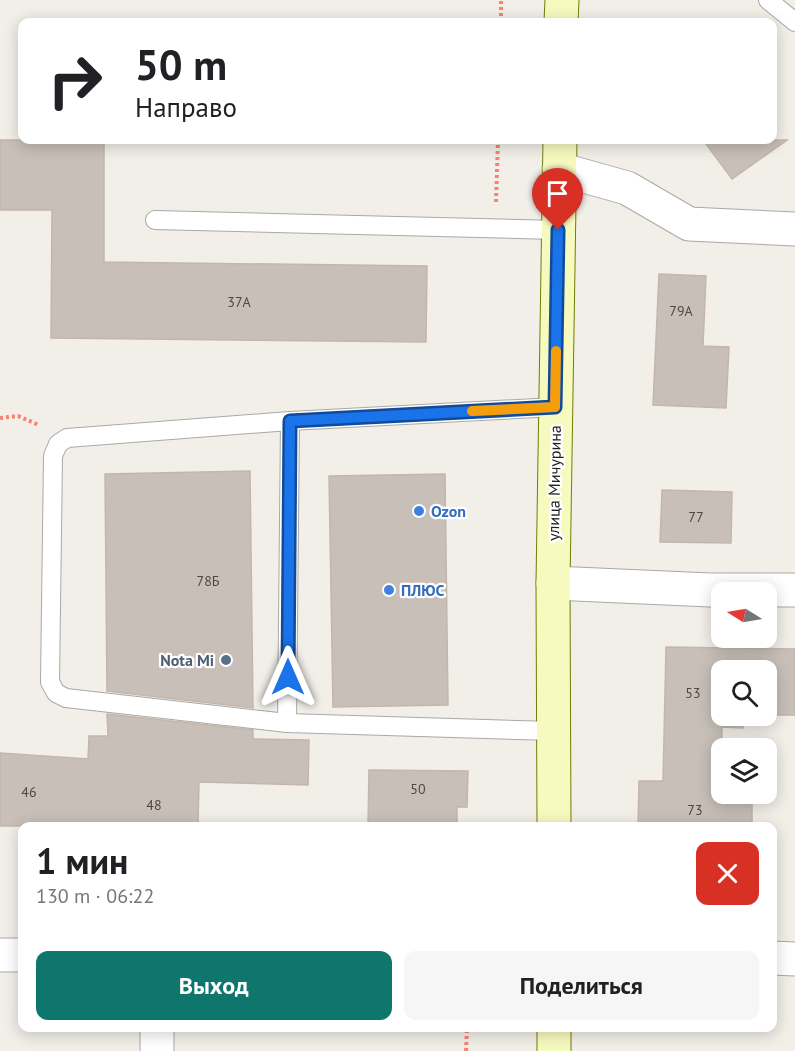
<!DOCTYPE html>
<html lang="ru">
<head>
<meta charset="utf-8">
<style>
	body { margin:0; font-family:"PT Sans",sans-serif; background:#f6f6f6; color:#202124; height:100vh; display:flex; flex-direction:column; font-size:22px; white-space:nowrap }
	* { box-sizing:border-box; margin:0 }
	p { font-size:20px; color:#757577 }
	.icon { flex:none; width:33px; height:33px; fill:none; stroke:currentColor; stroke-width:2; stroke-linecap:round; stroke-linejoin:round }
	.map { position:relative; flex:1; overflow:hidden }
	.side { position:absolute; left:18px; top:822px; width:759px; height:210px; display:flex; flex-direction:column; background:#fff; border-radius:12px; box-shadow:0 3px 15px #0003 }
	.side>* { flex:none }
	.guide { position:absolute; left:18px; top:18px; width:759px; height:126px; border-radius:12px; box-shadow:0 3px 15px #0003; background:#fff; color:#202124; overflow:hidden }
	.needle { width:39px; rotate:281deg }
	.fabs { position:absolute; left:711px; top:582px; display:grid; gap:12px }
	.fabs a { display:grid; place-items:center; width:66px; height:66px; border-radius:12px; background:#fff; box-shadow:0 3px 15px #0003; font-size:30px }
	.pin { position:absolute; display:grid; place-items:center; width:51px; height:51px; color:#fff; margin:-62px -26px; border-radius:50% 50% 50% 0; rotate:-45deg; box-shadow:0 0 6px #0007 }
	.pin .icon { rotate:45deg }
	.me { position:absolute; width:66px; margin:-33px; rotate:0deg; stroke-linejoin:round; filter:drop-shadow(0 0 4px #0008) }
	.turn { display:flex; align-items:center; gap:21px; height:126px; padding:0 18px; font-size:27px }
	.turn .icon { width:78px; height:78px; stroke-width:2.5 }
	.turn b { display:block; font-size:42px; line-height:51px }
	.round { display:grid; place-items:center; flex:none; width:63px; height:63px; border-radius:12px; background:#f6f6f6 }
	.overview { display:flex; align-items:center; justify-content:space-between; height:102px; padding:0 18px }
	h1 { font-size:36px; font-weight:600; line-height:45px }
	.primary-button { display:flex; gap:12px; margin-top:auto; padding:12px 18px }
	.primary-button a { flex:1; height:69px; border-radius:12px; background:#0f766e; color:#fff; font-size:24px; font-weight:600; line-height:69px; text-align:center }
	.primary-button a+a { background:#f6f6f6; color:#202124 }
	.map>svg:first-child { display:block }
	.building { fill:#c7bfb8; stroke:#c4b6ab; stroke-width:1.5 }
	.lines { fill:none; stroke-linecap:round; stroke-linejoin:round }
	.lane-casing { stroke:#a9a9a9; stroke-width:20 }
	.street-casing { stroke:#a9a9a9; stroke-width:35 }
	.secondary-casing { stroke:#707d05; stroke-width:35 }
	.path { stroke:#fa8072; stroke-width:4; stroke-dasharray:3 3; stroke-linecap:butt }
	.lane { stroke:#fff; stroke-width:18 }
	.street { stroke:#fff; stroke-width:33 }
	.secondary { stroke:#f7fabf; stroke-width:33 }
	.route-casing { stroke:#114b97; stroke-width:15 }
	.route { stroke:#1a73e8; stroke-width:10 }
	.slow { stroke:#f59e0b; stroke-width:10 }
	.shop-dot { fill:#3f7fe0; stroke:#fff; stroke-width:2 }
	.service-dot { fill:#5c6f8a; stroke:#fff; stroke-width:2 }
	.labels { text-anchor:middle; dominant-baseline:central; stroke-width:4.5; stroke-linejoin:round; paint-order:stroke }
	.number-label { font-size:14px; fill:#4b4948 }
	.street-label { font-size:16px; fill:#222; stroke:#fff }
	.shop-label { font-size:16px; font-weight:bold; fill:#366cbe; stroke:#fff; text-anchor:start }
	.service-label { font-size:16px; font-weight:bold; fill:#4e5e75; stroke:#fff; text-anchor:end }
</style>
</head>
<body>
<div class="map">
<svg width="795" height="1051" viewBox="0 0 795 1051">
	<rect width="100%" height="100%" fill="#f2efe9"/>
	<!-- building -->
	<g class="building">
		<polygon points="0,140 104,140 104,262 427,266 426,342 51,338 52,210 0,210"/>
		<polygon points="703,140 787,140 732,179"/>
		<polygon points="659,274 706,276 703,346 729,347 726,408 653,405"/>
		<polygon points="250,471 253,708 107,691 105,474"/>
		<polygon points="445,474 448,705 333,707 329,476"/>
		<polygon points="662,490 732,492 731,543 660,542"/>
		<polygon points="666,647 795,649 795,715 766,715 766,670 722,670 722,716 743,716 743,728 722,727 722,794 752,794 752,826 638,826 639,781 663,781"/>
		<polygon points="107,714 253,730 253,739 309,740 308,785 199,782 198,826 0,826 0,753 88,759 89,736 108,736"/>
		<polygon points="369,770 468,771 467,807 457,807 457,826 368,826"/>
	</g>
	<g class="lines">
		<defs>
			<g id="lane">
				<polyline points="768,0 795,22"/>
				<polyline points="155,220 558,230"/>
				<polyline points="287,723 290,421"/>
				<polyline points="553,731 287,723 66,698 56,693 50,682 53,456 58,444 67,438 290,421 555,407"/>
			</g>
			<g id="street">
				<polyline points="559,169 627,188 689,224 795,229"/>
				<polyline points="553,583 710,590 795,590"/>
				<polyline points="0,955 22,955"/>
				<polyline points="772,958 795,959"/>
				<polyline points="157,1051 157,1028"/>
			</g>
			<g id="secondary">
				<polyline points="561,22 562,0"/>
				<polyline points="554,826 553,583 560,140"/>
				<polyline points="554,1051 554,1028"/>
			</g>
		</defs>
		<!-- lane casing -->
		<use href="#lane" class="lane-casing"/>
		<!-- street casing -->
		<use href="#street" class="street-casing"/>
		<!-- secondary casing -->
		<use href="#secondary" class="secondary-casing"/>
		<!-- path -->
		<g class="path">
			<polyline points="501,22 501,0"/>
			<polyline points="496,202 498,140"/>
			<polyline points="0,418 18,416 39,425"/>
			<polyline points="466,1051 467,1028"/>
		</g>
		<!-- lane -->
		<use href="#lane" class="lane"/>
		<!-- street -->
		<use href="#street" class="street"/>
		<!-- secondary -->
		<use href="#secondary" class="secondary"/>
	</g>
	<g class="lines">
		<defs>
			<polyline id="route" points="288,677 290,421 555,407 558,230"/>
		</defs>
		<!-- route casing -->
		<use href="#route" class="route-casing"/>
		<!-- route -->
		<use href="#route" class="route"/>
		<!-- slow -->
		<polyline class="slow" points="472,411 555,407 556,351"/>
	</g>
	<!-- markers -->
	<g class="shop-dot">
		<circle cx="419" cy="511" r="6"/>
		<circle cx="389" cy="590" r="6"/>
	</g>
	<circle class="service-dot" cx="226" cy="660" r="6"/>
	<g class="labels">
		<!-- number labels -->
		<g class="number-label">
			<text x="239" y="302">37А</text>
			<text x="681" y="311">79А</text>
			<text x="696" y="517">77</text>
			<text x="208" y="581">78Б</text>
			<text x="693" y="693">53</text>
			<text x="418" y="789">50</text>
			<text x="29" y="792">46</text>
			<text x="154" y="805">48</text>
			<text x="695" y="810">73</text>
		</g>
		<!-- street labels -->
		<g class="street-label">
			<text transform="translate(554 483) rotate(-89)">улица Мичурина</text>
		</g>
		<!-- shop labels -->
		<g class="shop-label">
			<text x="431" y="511">Ozon</text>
			<text x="401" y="590">ПЛЮС</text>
		</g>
		<!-- service labels -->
		<g class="service-label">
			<text x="214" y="660">Nota Mi</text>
		</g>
	</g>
</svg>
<div class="fabs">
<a><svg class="needle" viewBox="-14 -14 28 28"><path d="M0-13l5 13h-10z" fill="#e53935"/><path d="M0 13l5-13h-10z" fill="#757577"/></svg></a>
<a><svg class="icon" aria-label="search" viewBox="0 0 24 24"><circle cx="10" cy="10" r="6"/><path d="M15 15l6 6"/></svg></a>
<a><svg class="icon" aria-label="layers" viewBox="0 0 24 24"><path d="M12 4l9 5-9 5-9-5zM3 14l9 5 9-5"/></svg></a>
</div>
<div class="pin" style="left:558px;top:230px;background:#d93025"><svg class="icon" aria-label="arrive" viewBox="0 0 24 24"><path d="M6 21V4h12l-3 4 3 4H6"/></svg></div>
<svg class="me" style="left:288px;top:677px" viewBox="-20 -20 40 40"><path d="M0-17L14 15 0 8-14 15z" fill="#1a73e8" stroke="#fff" stroke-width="4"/></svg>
<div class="guide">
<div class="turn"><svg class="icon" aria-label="right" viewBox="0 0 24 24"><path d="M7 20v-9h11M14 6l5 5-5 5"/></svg><div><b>50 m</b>Направо</div></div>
</div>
<section class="side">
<div class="overview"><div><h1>1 мин</h1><p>130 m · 06:22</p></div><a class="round" style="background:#d93025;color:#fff"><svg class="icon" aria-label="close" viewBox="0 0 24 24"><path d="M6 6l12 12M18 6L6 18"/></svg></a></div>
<div class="primary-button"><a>Выход</a><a>Поделиться</a></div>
</section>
</div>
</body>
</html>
